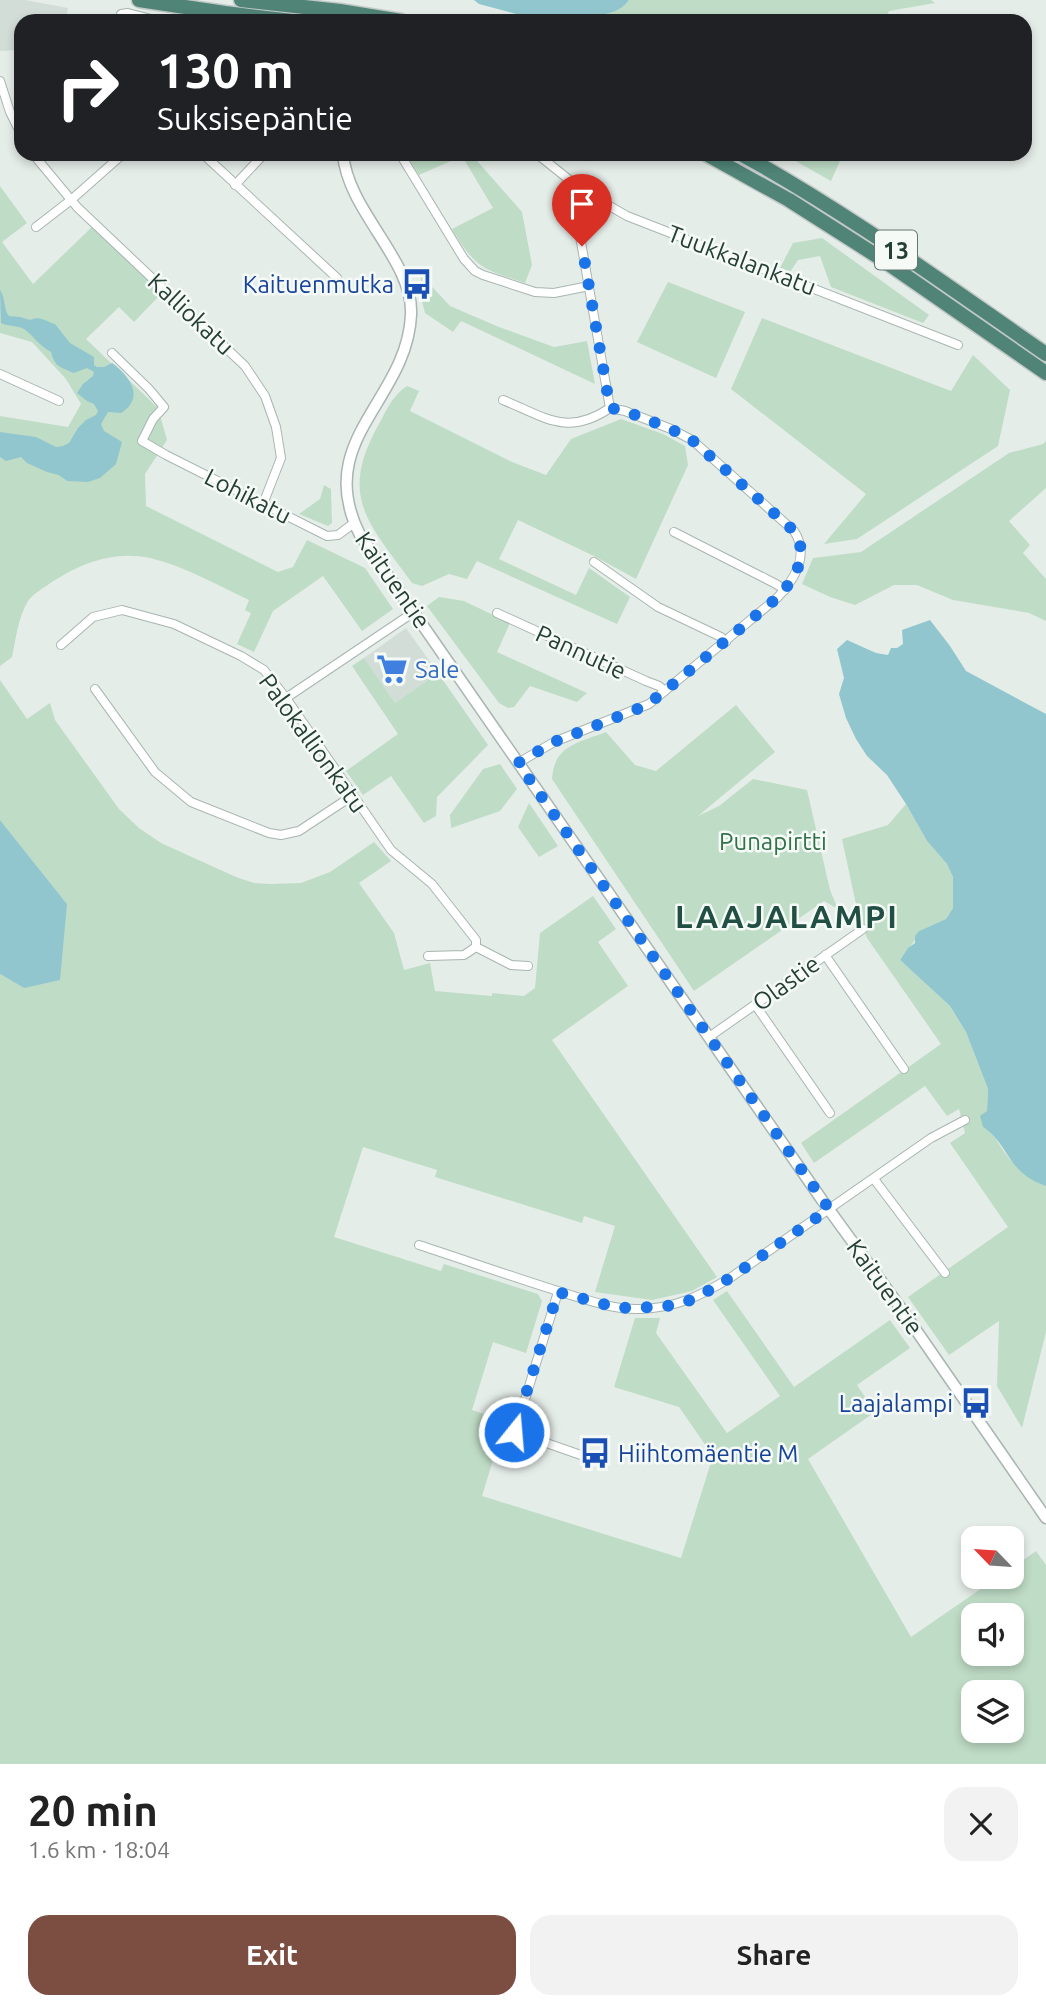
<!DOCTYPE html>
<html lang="en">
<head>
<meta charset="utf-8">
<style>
	body { margin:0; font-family:Ubuntu,sans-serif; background:#f2f2f2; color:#222; height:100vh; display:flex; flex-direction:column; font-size:26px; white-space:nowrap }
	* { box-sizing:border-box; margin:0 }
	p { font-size:23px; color:#767676 }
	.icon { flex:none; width:38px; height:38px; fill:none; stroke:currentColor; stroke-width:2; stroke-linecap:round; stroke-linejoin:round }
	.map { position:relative; height:1764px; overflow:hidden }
	.drawer { display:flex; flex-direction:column; background:#fff; flex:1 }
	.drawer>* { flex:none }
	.hud { position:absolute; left:14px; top:14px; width:1018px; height:147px; border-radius:21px; box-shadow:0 4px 10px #0003; background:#202124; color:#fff; overflow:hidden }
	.needle { width:46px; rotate:295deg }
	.buttons { position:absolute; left:961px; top:1526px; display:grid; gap:14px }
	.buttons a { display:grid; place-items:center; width:63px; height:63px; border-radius:14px; background:#fff; box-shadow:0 4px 10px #0003; font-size:35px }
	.pin { position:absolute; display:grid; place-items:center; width:60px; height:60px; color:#fff; margin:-72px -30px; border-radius:50% 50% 50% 0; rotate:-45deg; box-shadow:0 0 7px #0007 }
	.pin .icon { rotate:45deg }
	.me { position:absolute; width:77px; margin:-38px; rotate:17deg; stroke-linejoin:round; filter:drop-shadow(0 0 5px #0008) }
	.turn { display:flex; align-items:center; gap:24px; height:147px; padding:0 28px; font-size:32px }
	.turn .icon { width:91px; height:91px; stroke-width:2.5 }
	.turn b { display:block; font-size:49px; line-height:60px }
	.round { display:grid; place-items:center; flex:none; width:74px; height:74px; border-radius:21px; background:#f2f2f2 }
	.summary { display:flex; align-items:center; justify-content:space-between; height:119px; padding:0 28px }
	h1 { font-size:42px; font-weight:700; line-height:52px }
	.cta { display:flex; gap:14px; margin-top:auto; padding:14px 28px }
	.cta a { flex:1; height:80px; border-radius:21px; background:#7c4e41; color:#fff; font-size:28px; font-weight:700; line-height:80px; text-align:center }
	.cta a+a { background:#f2f2f2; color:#222 }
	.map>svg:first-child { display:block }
	.built { fill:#d3ddd8 }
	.green { fill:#bfdcc6; fill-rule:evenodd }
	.water { fill:#91c6ce }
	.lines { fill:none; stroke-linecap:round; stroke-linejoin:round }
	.minor-casing { stroke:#a8b5b0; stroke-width:10 }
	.tertiary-casing { stroke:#a8b5b0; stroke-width:13 }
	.trunk-casing { stroke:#c2c9c7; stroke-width:17 }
	.minor { stroke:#fff; stroke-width:8 }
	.tertiary { stroke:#fff; stroke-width:10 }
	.trunk { stroke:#508476; stroke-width:14 }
	.route { stroke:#1a73e8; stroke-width:12; stroke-dasharray:0 21.6 }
	.labels { text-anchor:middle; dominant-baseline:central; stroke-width:5; stroke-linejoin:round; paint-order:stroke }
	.shield { fill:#f5faf7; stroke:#637670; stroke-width:2 }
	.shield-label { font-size:23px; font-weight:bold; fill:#253e36 }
	.street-label { font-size:24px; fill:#253e36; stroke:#f5faf7 }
	.transit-label { font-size:24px; fill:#164399; stroke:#f5faf7; text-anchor:end }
	.shop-label { font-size:24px; fill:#366cbe; stroke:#f5faf7; text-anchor:start }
	.park-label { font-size:24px; fill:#327249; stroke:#f5faf7 }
	.district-label { font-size:32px; font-weight:bold; letter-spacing:2px; fill:#224f43; stroke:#f5faf7 }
</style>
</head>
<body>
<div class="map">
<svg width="1046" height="1764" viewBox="0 0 1046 1764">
	<rect width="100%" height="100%" fill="#e5ede9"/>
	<!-- built -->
	<g class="built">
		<polygon points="0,0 25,0 68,8 65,21 21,21 21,50 0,51"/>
		<polygon points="406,628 438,673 395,703 364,658"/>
	</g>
	<!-- green -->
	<g class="green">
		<path d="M629 0H931L935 3 889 11 884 21H553L560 14C582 14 615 21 629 0Z"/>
		<path d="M406 154H471L522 212 532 265 525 283C483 269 476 269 452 229L493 208 462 156 419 175Z"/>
		<polygon points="783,154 843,154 831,181"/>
		<path d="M0 186 27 223 2 242 33 284 93 226 162 293 134 322 119 307 86 339 158 408 167 440 145 474 146 506 278 572 293 567 307 540 365 568 393 609 362 631 323 576 273 611 254 652 237 644 251 613 245 610 249 600C217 585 184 566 150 558 113 550 79 564 49 584 42 589 33 594 28 601 18 618 16 638 12 657L0 666V416L68 427 81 404 66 379 32 342 0 333Z"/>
		<polygon points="822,238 929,315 923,323 831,287 820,256 798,260 790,272 780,268 793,243"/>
		<polygon points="423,277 450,306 499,327 554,347 587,341 595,384 461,321 453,332 425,313 421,297 421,278"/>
		<polygon points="668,282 745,312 716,378 637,342"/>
		<polygon points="762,318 951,391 973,355 1010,390 998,446 857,539 824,544 866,494 731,389"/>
		<path d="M407 386 419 391 410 411 512 462 546 475 571 439 621 419 663 434 685 446 688 465 636 579 594 556 518 520 499 559 576 595 589 568 630 597 617 624 477 561 467 579 449 574 422 586 412 583C370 524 337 498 379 424 387 409 393 395 407 386Z"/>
		<polygon points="1046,441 1046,488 1009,521 1030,545 1023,553 1046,579 1046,621 1029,613 953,600 917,585 894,585 855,605 830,597 802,584 813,558 861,552 1009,453 1043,444"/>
		<polygon points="324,485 331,489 332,523 328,526 299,514 320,499"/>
		<polygon points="439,597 464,601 510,623 497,652 587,693 577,702 530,686 514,707 508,708 499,703 427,606"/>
		<polygon points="364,658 395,703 438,673 488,745 437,797 436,816 424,823 391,776 363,795 346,771 398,734 352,666"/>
		<path d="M0 680 27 719 50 703 55 720 119 809 139 828 161 843 236 877 254 883 269 884 301 883 330 872 374 842 391 861 359 883 394 933 404 970 430 963 435 991 492 996V993L524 996 535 988 540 933 593 896 616 929 598 942 628 986 552 1040 717 1277 692 1291 652 1300 595 1292 615 1226 584 1216 582 1223 435 1177 437 1170 363 1147 334 1237 441 1271 444 1264 538 1294 542 1301 526 1353 493 1342 472 1410 505 1421 482 1496 681 1558 713 1456 679 1407 614 1387 635 1318H660L656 1333 727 1433 780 1396 713 1300 727 1291 794 1387 890 1320 910 1348 857 1385 875 1412 808 1459 911 1637 998 1577H1012V1568L1036 1551 1046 1565V1764H0V974L24 988 67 904 0 820ZM973 1615H1012V1654H973ZM973 1692H1012V1731H973Z"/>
		<path d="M736 705 775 752 698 816 719 806 753 779 807 790 830 890 838 909 824 901 694 991 552 779C554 745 578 743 606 732L635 765 656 771Z"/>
		<polygon points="500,764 517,789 500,811 451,828 450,815 483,769"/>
		<polygon points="529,803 558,846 539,857 518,827"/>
		<path d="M906 804 927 841 947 864 953 877V908L946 919 919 931C915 943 907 949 900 960L950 1006 966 1032 988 1089 987 1111 983 1127C996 1135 997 1142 1005 1153 1013 1164 1034 1182 1046 1186V1332L1022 1428 997 1386 999 1321 949 1355 908 1297 1008 1227 950 1143 965 1133 959 1109 947 1116 925 1086 814 1163 801 1143 941 1044 867 938 857 909 842 839 888 825Z"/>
	</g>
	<!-- water -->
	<g class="water">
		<path d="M474 0H629C615 21 582 14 560 14L553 21H543L479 4Z"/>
		<path d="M0 290C6 298 3 309 9 316L20 317 30 320C41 315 46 322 55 324L70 343 94 357V365L97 367H104L112 363C129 375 146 398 121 413L108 412 101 424 104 431 122 442 116 464 100 478 88 482 67 481 59 475 47 472 27 463 21 457 6 461 0 457V432L36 437 56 447 63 446 69 443 78 428 86 420 96 415 98 411 94 404 87 401 77 393 83 384 93 376 94 372 87 368 74 373C60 367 55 367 51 352 38 345 35 337 24 329 17 325 9 327 1 323Z"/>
		<path d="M930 620 950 646 966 671 1046 714V1186C1007 1173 1010 1145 983 1127L980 1116 987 1111 988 1089 966 1032 950 1006 900 960 908 948 915 943V936L919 931 946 919 953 908V877L947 864 927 841 906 804 887 775 867 756 856 739 846 718 839 694 844 678 837 649 847 640 876 653 888 655 891 648H897L903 644 902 630Z"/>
		<polygon points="0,820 67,904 60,980 24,988 0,974"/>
	</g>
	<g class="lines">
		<defs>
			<g id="minor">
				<polyline points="119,21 121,14 128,13 159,21"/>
				<polyline points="0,81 10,112 21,134"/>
				<polyline points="33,154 77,207 245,366 265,396 276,427 281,458 263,504"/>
				<polyline points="203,154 337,278"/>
				<polyline points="400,154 464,259 475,271 483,275 535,292 554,293 589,286"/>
				<polyline points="537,154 582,190 627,216 958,345"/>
				<polyline points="235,185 264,154"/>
				<polyline points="582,190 578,201 577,219 610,408"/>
				<polyline points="36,227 71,200 123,154"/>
				<polyline points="112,353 149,389 164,407 153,419 142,441 166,455 327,536 338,535 354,523"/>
				<polyline points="0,374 59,401"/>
				<path d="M503 400C545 417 567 437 610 408"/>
				<polyline points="674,532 776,584 785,590"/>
				<polyline points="594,562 658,607 721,637 726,642"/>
				<polyline points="497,613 646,681 659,686 665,691"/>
				<polyline points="61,645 93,617 122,610 174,624 241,656 264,670 286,698 391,850 432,884 476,940 476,947 464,955 428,956"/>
				<polyline points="95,689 155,772 191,802 269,833 281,835 299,831 352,796"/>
				<polyline points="286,698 414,612"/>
				<path d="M518 763 554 742 649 704 777 598C795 579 810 555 794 531L692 440 671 429 625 411 610 408"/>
				<polyline points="476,947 511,965 528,966"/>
				<polyline points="825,955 904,1069"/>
				<polyline points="756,1006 830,1113"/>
				<polyline points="709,1037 863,929"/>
				<polyline points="874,1179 945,1273"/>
				<path d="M419 1245C471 1262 524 1281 577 1297 598 1303 617 1310 640 1309 676 1308 700 1296 730 1278L931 1138 965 1120"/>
				<polyline points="558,1292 515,1432 595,1460"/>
			</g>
			<path id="tertiary" d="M343 154C348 212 414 261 411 315 407 401 312 440 360 535L822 1200 900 1307 1046 1518"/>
			<g id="trunk">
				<polyline points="139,0 225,13 292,21"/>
				<polyline points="241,0 340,11 401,21"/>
				<polyline points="706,154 789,200 880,258 1046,373"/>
				<path d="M741 154C848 213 946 285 1046 354"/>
			</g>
		</defs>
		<!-- minor casing -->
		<use href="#minor" class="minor-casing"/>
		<!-- tertiary casing -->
		<use href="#tertiary" class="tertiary-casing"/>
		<!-- trunk casing -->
		<use href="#trunk" class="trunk-casing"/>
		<!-- minor -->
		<use href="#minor" class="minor"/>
		<!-- tertiary -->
		<use href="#tertiary" class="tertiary"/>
		<!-- trunk -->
		<use href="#trunk" class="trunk"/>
	</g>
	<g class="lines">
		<!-- route -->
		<path class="route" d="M514 1432 558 1292 618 1308 662 1307 686 1302 701 1295 730 1278 829 1209 518 763 554 742 640 708 659 696 777 598C795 579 810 555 794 531L692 440 671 429 625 411 610 408 582 246"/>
	</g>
	<!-- icons -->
	<defs>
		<symbol id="bus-bare" viewBox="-9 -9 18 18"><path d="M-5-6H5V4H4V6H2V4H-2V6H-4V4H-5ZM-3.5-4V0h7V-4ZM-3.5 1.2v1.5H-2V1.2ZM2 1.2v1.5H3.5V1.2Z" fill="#1a4fb4" stroke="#f5faf7" stroke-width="2.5" paint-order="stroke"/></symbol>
		<symbol id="supermarket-bare" viewBox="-9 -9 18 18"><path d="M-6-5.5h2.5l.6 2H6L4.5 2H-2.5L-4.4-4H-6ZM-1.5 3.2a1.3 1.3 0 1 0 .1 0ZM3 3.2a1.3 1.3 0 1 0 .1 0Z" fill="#3f7fe0" stroke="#f5faf7" stroke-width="2.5" paint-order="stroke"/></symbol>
	</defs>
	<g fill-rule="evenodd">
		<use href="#bus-bare" x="395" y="262" width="44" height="44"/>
		<use href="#supermarket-bare" x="370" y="647" width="44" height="44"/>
		<use href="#bus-bare" x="954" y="1381" width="44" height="44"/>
		<use href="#bus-bare" x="573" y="1431" width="44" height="44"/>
	</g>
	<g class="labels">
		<!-- shield labels -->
		<rect class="shield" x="875" y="230.5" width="42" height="39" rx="5"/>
		<g class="shield-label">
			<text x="896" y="250">13</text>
		</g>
		<!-- street labels -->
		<g class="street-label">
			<text transform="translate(742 260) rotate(21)">Tuukkalankatu</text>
			<text transform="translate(191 314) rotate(43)">Kalliokatu</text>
			<text transform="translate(248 496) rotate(27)">Lohikatu</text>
			<text transform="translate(393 580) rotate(55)">Kaituentie</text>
			<text transform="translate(581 652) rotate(25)">Pannutie</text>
			<text transform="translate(313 743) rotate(54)">Palokallionkatu</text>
			<text transform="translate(786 983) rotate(-36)">Olastie</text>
			<text transform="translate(885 1287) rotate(54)">Kaituentie</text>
		</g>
		<!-- transit labels -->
		<g class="transit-label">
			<text x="394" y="284">Kaituenmutka</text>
			<text x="953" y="1403">Laajalampi</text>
			<text x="618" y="1453" text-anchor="start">Hiihtomäentie M</text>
		</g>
		<!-- shop labels -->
		<g class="shop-label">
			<text x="415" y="669">Sale</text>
		</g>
		<!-- park labels -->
		<g class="park-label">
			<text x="773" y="841">Punapirtti</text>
		</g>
		<!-- district labels -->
		<g class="district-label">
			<text x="787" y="916">LAAJALAMPI</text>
		</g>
	</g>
</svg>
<div class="buttons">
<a><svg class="needle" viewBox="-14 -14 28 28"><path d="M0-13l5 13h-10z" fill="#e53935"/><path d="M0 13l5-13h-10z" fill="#767676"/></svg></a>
<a><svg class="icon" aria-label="sound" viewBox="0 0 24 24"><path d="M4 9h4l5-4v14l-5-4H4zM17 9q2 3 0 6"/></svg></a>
<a><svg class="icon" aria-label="layers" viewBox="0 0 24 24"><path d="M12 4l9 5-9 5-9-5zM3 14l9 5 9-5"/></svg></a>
</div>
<div class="pin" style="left:582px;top:246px;background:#d93025"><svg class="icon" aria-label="arrive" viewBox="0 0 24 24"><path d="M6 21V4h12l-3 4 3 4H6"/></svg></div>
<svg class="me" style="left:514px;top:1432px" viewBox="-20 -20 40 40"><circle r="17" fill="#1a73e8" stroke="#fff" stroke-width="3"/><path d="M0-11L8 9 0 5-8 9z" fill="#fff"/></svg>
<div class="hud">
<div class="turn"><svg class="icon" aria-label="right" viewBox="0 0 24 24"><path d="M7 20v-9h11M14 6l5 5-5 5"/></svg><div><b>130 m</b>Suksisepäntie</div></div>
</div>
</div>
<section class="drawer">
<div class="summary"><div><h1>20 min</h1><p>1.6 km · 18:04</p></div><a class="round"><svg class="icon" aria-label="close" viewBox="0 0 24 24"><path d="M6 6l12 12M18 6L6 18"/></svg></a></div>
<div class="cta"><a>Exit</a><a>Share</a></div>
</section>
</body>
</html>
